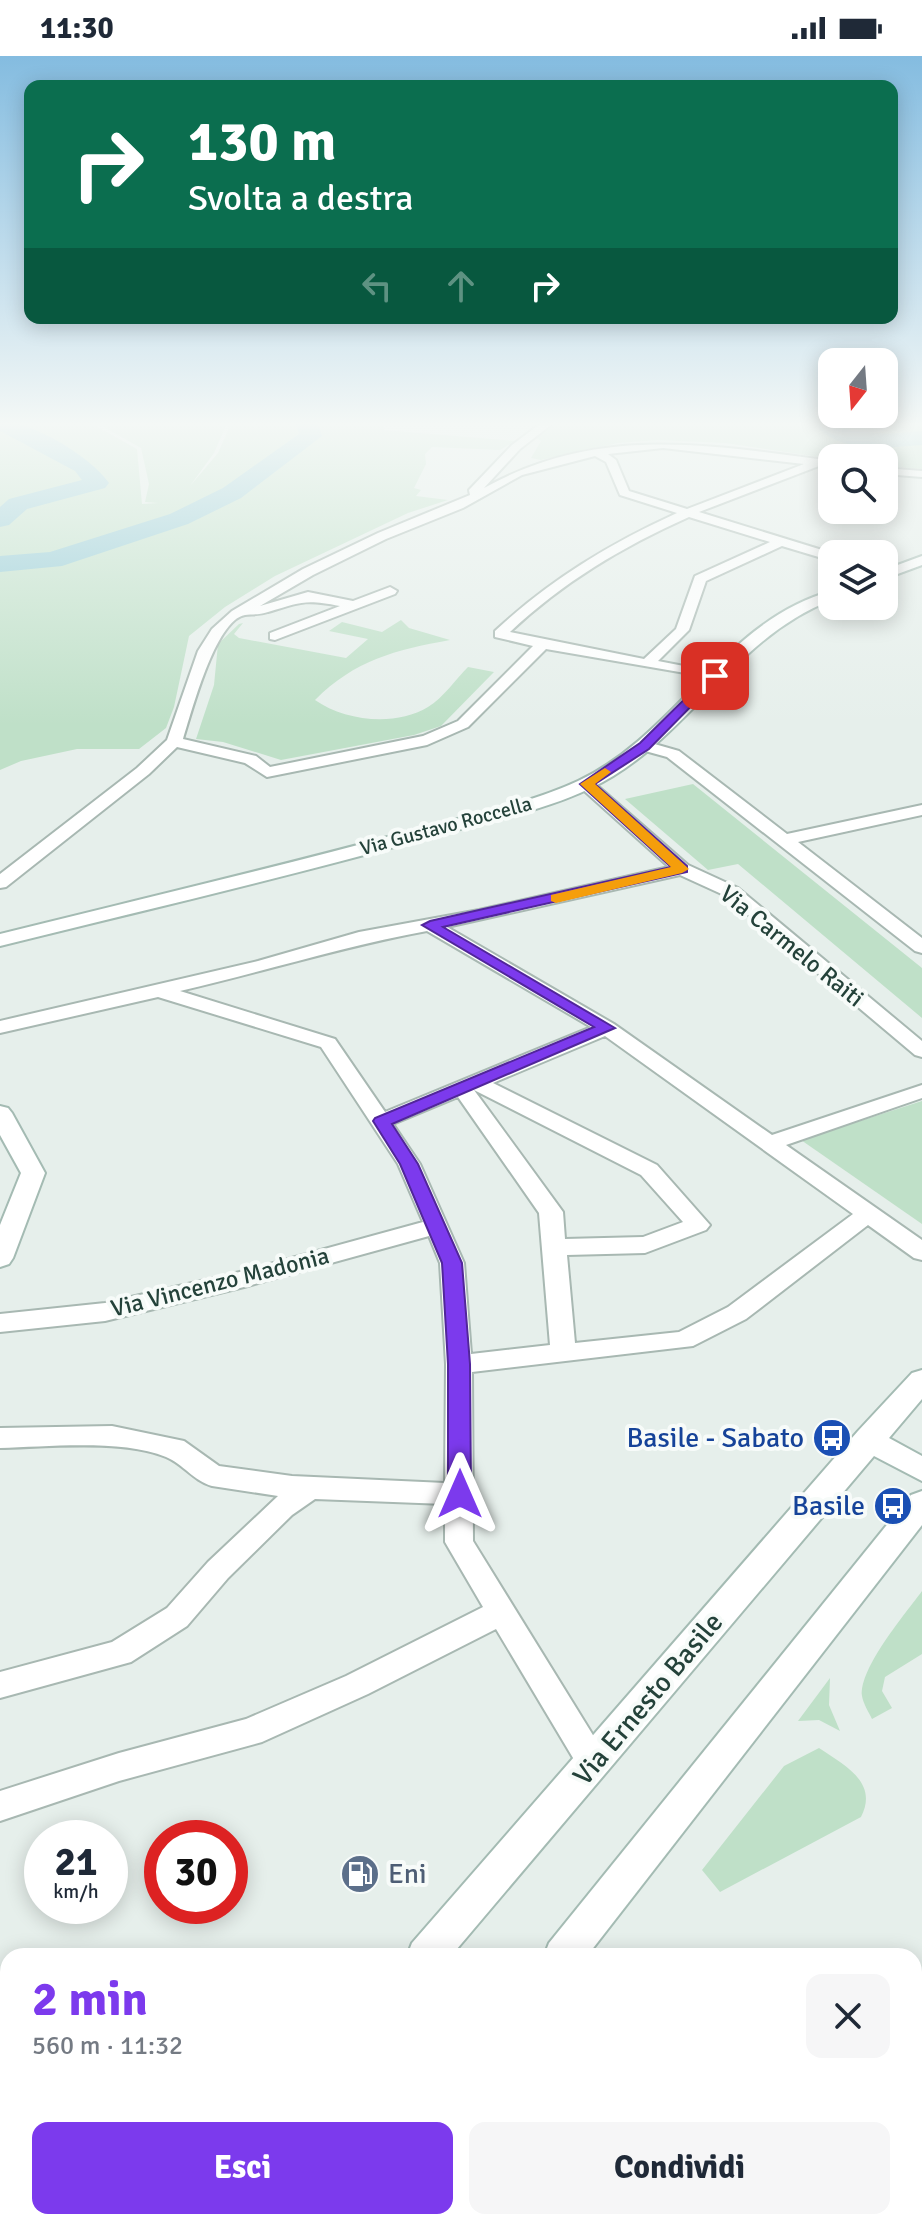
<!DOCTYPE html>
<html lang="it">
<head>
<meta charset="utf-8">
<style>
	body { margin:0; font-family:Signika,sans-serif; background:#f6f6f7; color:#1f2937; height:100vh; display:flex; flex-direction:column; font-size:30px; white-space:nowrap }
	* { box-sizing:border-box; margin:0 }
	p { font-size:26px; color:#747a83 }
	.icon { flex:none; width:44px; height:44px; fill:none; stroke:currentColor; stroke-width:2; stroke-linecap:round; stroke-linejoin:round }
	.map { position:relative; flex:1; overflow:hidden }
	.side { position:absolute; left:0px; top:1892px; width:922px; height:282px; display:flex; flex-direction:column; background:#fff; border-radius:24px 24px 0 0; box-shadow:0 4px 20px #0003 }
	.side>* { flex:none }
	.top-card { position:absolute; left:24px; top:24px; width:874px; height:244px; border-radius:16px; box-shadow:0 4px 20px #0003; background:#0b6e4f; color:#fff; overflow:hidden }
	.needle { width:52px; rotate:197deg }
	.fabs { position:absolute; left:818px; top:292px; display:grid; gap:16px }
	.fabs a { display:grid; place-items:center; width:80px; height:80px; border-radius:16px; background:#fff; box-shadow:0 4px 20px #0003; font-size:40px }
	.speed { position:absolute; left:24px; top:1764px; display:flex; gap:16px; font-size:40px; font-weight:700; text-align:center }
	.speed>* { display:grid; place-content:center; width:104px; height:104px; border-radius:50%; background:#fff; box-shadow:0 4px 20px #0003; line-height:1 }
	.speed small { font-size:20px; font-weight:400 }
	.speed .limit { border:12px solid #d22; background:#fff; color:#111 }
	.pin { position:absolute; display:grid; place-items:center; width:68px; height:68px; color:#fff; margin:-34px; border-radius:16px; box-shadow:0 4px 12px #0006 }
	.me { position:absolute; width:88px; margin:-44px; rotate:0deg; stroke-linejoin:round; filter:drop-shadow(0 0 6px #0008) }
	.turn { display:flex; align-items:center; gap:28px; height:168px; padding:0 32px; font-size:36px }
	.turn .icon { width:104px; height:104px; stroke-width:2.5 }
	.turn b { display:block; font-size:56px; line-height:68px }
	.lanes { display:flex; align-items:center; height:76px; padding:0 32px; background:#0003; justify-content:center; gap:40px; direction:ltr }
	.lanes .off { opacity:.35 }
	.round { display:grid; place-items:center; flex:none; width:84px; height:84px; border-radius:16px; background:#f6f6f7 }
	.summary { display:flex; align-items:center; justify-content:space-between; height:136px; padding:0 32px }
	h1 { font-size:48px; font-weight:800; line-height:60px; color:#7c3aed }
	.action { display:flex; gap:16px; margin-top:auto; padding:16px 32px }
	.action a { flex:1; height:92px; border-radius:16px; background:#7c3aed; color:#fff; font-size:32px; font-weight:800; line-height:92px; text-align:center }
	.action a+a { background:#f6f6f7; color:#1f2937 }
	.status { display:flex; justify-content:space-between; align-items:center; height:56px; padding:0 40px; background:#fff; direction:ltr }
	.status svg { height:22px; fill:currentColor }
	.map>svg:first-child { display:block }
	.green { fill:#bfe0c8 }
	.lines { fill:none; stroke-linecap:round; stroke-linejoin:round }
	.river { fill:#8ec9d4; fill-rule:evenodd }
	.street-casing { stroke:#a8b8b2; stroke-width:4 }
	.secondary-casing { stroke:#a4bbb3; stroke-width:4 }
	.street { fill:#fff; fill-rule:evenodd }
	.secondary { fill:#fff; fill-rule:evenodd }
	.route { fill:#7c3aed; stroke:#51269a; stroke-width:2 }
	.slow { fill:#f59e0b }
	.labels { text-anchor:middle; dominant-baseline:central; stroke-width:8; stroke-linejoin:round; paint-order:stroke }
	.far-street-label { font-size:20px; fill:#24423a; stroke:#f7fbf9 }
	.street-label { font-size:24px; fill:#24423a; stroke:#f7fbf9 }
	.near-transit-label { font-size:28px; fill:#164399; stroke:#f7fbf9; text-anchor:end }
	.near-street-label { font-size:28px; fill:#24423a; stroke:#f7fbf9 }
	.near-service-label { font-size:28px; fill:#4e5e75; stroke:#f7fbf9; text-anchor:start }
</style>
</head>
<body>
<div class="status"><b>11:30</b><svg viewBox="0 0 49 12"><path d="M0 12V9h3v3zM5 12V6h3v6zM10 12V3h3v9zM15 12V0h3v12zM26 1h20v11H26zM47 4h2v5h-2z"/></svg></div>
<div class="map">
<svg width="922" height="2173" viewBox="0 0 922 2173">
	<rect width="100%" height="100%" fill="#e6efeb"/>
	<!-- green -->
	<g class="green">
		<polygon points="0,365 87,365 137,393 142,448 158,447 145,446 149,428 141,392 93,365 228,365 214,397 190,430 218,397 232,365 384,365 384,374 515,385 500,394 432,391 425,398 426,408 414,432 421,434 416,440 448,444 408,457 275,520 225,551 189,580 174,651 166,672 139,693 77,693 21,705 0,714"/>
		<polygon points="556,365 922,365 922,413 884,410 884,402 832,403 725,387 657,384 618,387 541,404 531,402 541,385 535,381"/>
		<path d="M401 564 409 572 450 584C395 594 355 604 315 644 345 665 395 671 428 651 443 642 456 623 468 611L494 616 441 670 414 679 281 704 223 686 196 683 214 629 218 588 239 568 243 567 234 578 239 582 346 602 368 583 329 575 342 566 382 576Z"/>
		<polygon points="693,728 922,912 922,962 738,808 708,814 625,743"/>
		<polygon points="922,1045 922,1168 801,1084"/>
		<path d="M922 1535V1598L885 1621 882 1635 892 1652 872 1663C869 1657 863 1647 862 1640 859 1612 906 1557 922 1535Z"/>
		<polygon points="830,1622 829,1649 840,1675 819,1664 798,1665"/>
		<path d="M819 1692C844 1709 879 1726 861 1761L720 1836 702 1814 784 1710Z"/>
	</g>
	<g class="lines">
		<!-- river -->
		<g class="river">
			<path d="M0 365C32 365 91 401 109 427L105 432 27 453 9 469 0 471V451L9 443 82 424 75 415 0 375Z"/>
			<polygon points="295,365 317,365 322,380 241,442 188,468 62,510 0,516 0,500 50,496 170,458 223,432 299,378"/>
			<path d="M812 365H837L851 375 888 378 922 375V389C885 392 837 398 812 365Z"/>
		</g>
		<defs>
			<g id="street">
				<path d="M544 365H556L520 393 484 432C599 368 709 389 832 405V411L819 410 699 456 835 498H832V505L782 490 706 525 689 574 658 605 720 617V623L546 593 468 671 427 689 267 721 245 707 177 691 149 718 6 831 0 832V818L137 712 167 684 198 595 212 573 232 555 303 513 378 477 470 439 469 434 512 389ZM663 392 804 408 687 453 629 435 616 404 608 398ZM595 400 606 406 620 439 677 457C609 488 550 524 495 575V581L533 590 458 665 423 680 270 711 256 700 183 683C191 658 215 564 245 559 251 558 260 559 268 556 301 546 305 543 340 550L270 577V583L275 584 395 538 397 535 390 531 353 545 308 536 260 550 313 519 386 483 463 452 522 419ZM689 461 770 486 695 520 676 573 644 603 510 576C563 526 622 491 689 461Z"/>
				<polygon points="884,412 922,415 922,421 884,418"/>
				<polygon points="644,685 679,695 787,778 922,749 922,759 798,786 922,882 922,897 915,895 667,701 638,693 636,690"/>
				<path d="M586 723 592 725 688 809 738 832 922 985V1001L915 999 726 840 680 819 447 871 614 968 772 1079 922 1029V1042L786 1089 922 1184V1204L914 1202 868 1169 746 1263 693 1290 472 1316 473 1485 604 1697 609 1707 604 1717 593 1721 582 1717 496 1573 368 1638 262 1686 119 1725 0 1765V1735L119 1697 246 1663 346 1620 483 1551 445 1486V1448L315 1443 292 1459 228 1522 187 1570 131 1606 0 1642V1616L112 1586 167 1552 208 1506 278 1440 212 1430C194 1425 183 1408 166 1401 122 1383 47 1391 0 1392V1372L112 1370 184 1385 219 1410 292 1420 445 1427 446 1308 440 1207 429 1180 244 1231 105 1265 0 1276V1258L105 1247 244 1215 423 1166 398 1108 321 991 158 941 0 977V965L258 905 359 876 479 854 669 811 580 731V725ZM427 875 591 971 385 1056 335 983 180 935C263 916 344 890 427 875ZM605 980 853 1158 728 1251 679 1276 575 1287 567 1199 645 1197 706 1174 710 1169 657 1109 493 1027ZM474 1034 641 1119 683 1166 643 1181 565 1183 563 1156ZM458 1041 539 1157 550 1289 471 1298 464 1207 420 1108 393 1068Z"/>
			</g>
			<g id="secondary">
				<polygon points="922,500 922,509 884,523 884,514"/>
				<path d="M832 535V544C733 581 685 688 591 732 539 757 478 767 423 783 283 822 141 855 0 890V878C137 844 274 812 410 775 465 760 526 749 578 725 675 680 726 563 832 535Z"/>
				<polygon points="0,1050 8,1052 12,1057 45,1117 13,1202 9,1208 0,1211 0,1169 21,1117 0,1079"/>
				<polygon points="922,1314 922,1343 889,1382 922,1400 922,1425 874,1400 451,1900 407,1900 412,1887 858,1375 912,1317"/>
				<polygon points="922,1435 922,1469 587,1900 544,1900 549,1887 911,1439"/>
				<polygon points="169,2166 216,2166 213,2173 166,2173"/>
				<polygon points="323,2166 370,2166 367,2173 320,2173"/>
			</g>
		</defs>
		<!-- street casing -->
		<use href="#street" class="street-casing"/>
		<!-- secondary casing -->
		<use href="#secondary" class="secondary-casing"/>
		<!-- street -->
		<use href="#street" class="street"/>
		<!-- secondary -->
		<use href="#secondary" class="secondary"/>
	</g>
	<!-- sky -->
	<linearGradient id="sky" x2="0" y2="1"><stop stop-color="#84bce0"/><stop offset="0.55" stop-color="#f4f8f6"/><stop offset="1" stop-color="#f4f8f6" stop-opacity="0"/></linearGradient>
	<rect width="922" height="669" fill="url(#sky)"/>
	<!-- route -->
	<polygon class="route" points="711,617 721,620 649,693 595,728 687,810 687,816 443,871 615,972 392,1068 418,1108 462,1207 470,1308 471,1438 468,1445 460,1447 452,1445 448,1438 448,1308 442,1207 400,1108 373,1065 375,1062 594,971 422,869 430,865 671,811 580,728 640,687"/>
	<!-- slow -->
	<polygon class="slow" points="605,712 611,716 595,728 689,813 682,817 556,847 551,845 551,839 671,811 580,728"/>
	<!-- icons -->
	<defs>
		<symbol id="bus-disc" viewBox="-11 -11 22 22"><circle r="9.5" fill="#1a4fb4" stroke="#f7fbf9"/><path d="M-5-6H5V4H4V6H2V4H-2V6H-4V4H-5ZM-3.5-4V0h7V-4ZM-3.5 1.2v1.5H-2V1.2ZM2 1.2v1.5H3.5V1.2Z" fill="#fff"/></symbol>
		<symbol id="fuel-disc" viewBox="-11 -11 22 22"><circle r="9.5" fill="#5c6f8a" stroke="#f7fbf9"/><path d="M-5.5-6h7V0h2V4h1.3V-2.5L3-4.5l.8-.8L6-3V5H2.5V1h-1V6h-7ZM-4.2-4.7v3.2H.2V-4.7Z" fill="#fff"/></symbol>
	</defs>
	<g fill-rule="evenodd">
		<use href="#bus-disc" x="810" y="1360" width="44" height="44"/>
		<use href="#bus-disc" x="871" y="1428" width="44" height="44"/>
		<use href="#fuel-disc" x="338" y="1796" width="44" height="44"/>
	</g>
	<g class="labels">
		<!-- far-street labels -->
		<g class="far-street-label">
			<text transform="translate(446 770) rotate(-15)">Via Gustavo Roccella</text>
		</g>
		<!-- street labels -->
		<g class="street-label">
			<text transform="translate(792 890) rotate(39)">Via Carmelo Raiti</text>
			<text transform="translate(220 1226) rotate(-14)">Via Vincenzo Madonia</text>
		</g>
		<!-- near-transit labels -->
		<g class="near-transit-label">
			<text x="804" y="1382">Basile - Sabato</text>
			<text x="865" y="1450">Basile</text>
		</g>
		<!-- near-street labels -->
		<g class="near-street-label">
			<text transform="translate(648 1643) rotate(-50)">Via Ernesto Basile</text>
		</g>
		<!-- near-service labels -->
		<g class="near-service-label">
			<text x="388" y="1818">Eni</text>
		</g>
	</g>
</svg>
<div class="fabs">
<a><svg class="needle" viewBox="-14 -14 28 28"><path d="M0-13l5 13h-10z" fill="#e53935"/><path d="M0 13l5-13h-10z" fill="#747a83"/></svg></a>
<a><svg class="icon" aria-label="search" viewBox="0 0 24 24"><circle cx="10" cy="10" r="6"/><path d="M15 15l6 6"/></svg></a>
<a><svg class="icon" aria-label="layers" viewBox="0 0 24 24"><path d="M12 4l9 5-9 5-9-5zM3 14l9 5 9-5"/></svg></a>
</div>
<div class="speed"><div>21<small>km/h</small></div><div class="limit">30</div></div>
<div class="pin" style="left:715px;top:620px;background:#d93025"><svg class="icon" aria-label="arrive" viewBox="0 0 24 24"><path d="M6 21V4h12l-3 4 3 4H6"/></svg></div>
<svg class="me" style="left:460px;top:1438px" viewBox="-20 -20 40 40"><path d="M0-17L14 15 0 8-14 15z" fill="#7c3aed" stroke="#fff" stroke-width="4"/></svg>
<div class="top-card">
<div class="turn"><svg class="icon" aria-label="right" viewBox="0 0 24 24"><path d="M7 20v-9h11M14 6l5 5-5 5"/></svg><div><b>130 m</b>Svolta a destra</div></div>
<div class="lanes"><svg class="icon off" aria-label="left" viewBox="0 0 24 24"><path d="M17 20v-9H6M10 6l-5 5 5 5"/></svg><svg class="icon off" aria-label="ahead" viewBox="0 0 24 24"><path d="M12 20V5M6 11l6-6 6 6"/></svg><svg class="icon" aria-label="right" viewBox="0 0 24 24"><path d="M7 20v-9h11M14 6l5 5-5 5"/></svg></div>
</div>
<section class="side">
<div class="summary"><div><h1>2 min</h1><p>560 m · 11:32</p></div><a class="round"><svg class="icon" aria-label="close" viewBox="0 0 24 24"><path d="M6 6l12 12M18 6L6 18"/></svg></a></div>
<div class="action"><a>Esci</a><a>Condividi</a></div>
</section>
</div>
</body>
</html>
